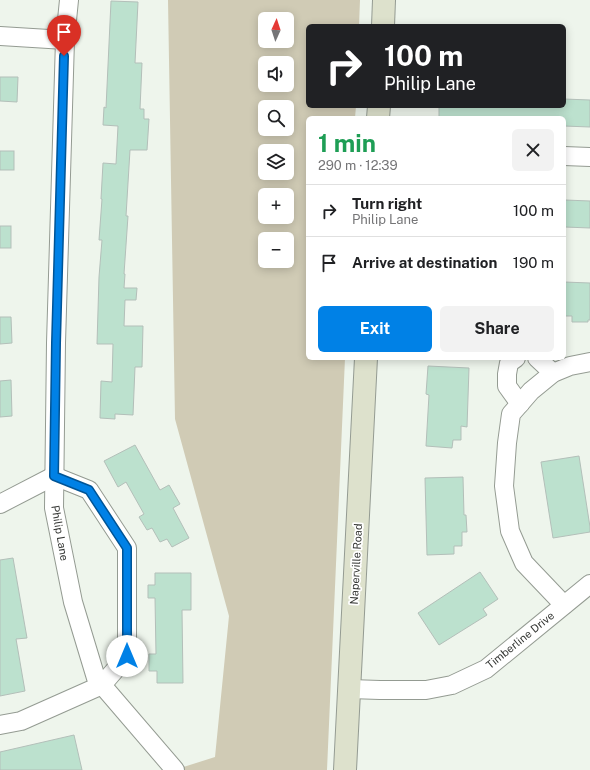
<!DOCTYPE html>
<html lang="en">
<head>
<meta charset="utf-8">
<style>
	body { margin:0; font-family:"Public Sans",sans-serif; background:#f2f2f2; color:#202124; height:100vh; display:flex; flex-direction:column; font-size:15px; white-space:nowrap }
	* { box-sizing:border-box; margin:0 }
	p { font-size:13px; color:#757577 }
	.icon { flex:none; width:22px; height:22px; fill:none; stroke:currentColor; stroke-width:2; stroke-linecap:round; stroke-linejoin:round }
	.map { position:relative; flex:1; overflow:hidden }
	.panel { position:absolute; left:306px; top:116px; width:260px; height:244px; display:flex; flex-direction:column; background:#fff; border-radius:6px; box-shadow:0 2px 10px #0003 }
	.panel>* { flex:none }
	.guide { position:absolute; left:306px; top:24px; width:260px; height:84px; border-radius:6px; box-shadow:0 2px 10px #0003; background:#202124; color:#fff; overflow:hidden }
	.needle { width:26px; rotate:3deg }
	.buttons { position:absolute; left:258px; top:12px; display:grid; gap:8px }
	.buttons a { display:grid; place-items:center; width:36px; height:36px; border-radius:6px; background:#fff; box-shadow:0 2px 10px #0003; font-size:20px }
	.pin { position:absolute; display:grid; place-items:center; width:34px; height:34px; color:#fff; margin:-41px -17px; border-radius:50% 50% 50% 0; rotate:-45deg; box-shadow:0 0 4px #0007 }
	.pin .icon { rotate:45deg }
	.me { position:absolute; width:44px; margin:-22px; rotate:0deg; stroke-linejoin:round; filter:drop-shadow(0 0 3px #0008) }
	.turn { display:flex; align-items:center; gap:14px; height:84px; padding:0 12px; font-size:18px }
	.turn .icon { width:52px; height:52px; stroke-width:2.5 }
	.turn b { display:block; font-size:28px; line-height:34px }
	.round { display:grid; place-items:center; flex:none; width:42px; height:42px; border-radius:6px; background:#f2f2f2 }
	.overview { display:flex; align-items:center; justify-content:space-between; height:68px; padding:0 12px }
	h1 { font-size:24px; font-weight:700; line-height:30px; color:#1e9e55 }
	.action { display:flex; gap:8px; margin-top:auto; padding:8px 12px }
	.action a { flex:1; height:46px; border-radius:6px; background:#0081e6; color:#fff; font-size:16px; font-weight:700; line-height:46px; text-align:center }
	.action a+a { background:#f2f2f2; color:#202124 }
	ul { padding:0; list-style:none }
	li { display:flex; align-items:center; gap:12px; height:52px; padding:0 12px; border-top:1px solid #e0e0e0 }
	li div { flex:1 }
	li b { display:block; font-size:15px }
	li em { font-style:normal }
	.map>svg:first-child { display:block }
	.green { fill:#d0cbb5; fill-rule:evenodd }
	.building { fill:#bce1ce; stroke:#b3bfb9 }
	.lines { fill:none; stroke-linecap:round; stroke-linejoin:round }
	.street-casing { stroke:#949b92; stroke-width:20 }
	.secondary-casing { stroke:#949b92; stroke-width:24 }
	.street { stroke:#fff; stroke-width:18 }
	.secondary { stroke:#dde1cc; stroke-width:22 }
	.route-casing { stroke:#005496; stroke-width:10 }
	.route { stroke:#0081e6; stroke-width:7 }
	.labels { text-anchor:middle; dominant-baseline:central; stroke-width:3.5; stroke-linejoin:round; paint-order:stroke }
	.street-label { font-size:11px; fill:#343633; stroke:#fff }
</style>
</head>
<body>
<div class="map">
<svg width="590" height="770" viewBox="0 0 590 770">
	<rect width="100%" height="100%" fill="#eef5ec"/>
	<!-- green -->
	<path class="green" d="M168 0H360L359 26H308V106H356L355 118H308V358H345L327 770H174L215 757 229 616 175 419ZM265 19H287V41H265ZM265 63H287V85H265ZM265 107H287V129H265ZM265 151H287V173H265ZM265 195H287V217H265ZM265 239H287V261H265Z"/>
	<!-- building -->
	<g class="building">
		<polygon points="111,1 138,2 135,63 142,63 140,109 144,109 144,119 149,119 147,150 130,150 126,216 128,216 124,274 125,274 124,288 137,288 136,300 125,300 124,326 143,326 142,367 135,367 133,415 115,414 115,419 100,418 101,381 112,382 113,344 97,344 99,277 102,240 99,240 102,199 101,199 103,163 116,164 118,126 103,125 104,107 106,108"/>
		<polygon points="0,77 18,77 17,102 0,101"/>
		<polygon points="564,99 590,100 590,127 564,126 564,118 439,118 439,106 564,106"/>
		<rect x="0" y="151" width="14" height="19"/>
		<polygon points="565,200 590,201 590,228 565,227"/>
		<rect x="0" y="226" width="11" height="22"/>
		<polygon points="564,282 590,283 590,320 588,320 588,322 572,322 572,316 564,316"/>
		<polygon points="0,317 11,317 12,343 0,344"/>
		<polygon points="428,366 469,368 467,427 461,426 461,440 453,440 452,448 426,446 429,395 426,394"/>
		<polygon points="11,380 12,416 0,417 0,381"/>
		<polygon points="135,445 160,490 169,485 180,504 173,508 189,538 172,547 167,539 160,542 152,528 147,530 139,517 144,514 126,482 118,487 104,461"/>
		<polygon points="579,456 590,527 590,532 553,538 541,462"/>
		<polygon points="463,477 464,515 466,515 467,532 462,532 462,546 454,546 454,554 427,555 425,478"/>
		<polygon points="13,558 27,638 16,639 25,691 0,696 0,560"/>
		<polygon points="480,572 498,599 483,609 487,615 439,645 418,613"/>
		<polygon points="155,573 191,573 191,610 182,610 183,683 157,683 157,671 149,671 149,654 156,654 155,598 148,598 148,585 155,585"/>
		<polygon points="74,735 82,770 0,770 0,752"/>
	</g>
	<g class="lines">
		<defs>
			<g id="street">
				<polyline points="69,0 65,40 56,343 54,508 73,602 96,678 175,770"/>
				<polyline points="0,36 65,40"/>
				<polyline points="564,156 590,157"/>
				<polyline points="516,358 509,363 507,374 507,386 520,404"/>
				<polyline points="537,358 553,373"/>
				<polyline points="0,504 54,476 89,490 127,548 127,656 102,685 21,721 0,725"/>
				<polyline points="564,605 524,563 510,531 504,486 507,443 511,414 531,391 553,373 570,366 590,362"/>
				<polyline points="350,689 380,690 426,690 452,685 486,669 590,584"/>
			</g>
			<g id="secondary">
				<polyline points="383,26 384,0"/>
				<polyline points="378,118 379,106"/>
				<polyline points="345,770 366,358"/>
			</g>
		</defs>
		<!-- street casing -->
		<use href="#street" class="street-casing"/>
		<!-- secondary casing -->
		<use href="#secondary" class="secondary-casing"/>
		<!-- street -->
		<use href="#street" class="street"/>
		<!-- secondary -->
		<use href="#secondary" class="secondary"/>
	</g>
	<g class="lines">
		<defs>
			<polyline id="route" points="64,56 56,343 54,476 89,490 127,548 127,656"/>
		</defs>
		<!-- route casing -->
		<use href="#route" class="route-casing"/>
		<!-- route -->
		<use href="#route" class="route"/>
	</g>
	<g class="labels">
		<!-- street labels -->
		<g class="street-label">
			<text transform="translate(60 533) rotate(80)">Philip Lane</text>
			<text transform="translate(356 564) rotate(-87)">Naperville Road</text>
			<text transform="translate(520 640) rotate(-39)">Timberline Drive</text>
		</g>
	</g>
</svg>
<div class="buttons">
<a><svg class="needle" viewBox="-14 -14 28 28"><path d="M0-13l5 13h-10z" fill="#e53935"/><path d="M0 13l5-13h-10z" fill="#757577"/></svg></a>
<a><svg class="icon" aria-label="sound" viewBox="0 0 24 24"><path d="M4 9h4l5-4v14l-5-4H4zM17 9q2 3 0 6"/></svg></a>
<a><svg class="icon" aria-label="search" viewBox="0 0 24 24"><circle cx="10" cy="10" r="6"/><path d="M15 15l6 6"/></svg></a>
<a><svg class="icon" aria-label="layers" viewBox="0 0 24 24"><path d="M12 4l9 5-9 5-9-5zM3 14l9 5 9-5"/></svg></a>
<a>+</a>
<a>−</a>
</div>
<div class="pin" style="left:64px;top:56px;background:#d93025"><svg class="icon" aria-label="arrive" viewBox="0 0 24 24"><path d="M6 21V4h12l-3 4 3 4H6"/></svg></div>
<svg class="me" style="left:127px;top:656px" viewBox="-20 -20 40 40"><circle r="19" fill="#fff"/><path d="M0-13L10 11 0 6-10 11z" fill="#0081e6"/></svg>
<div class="guide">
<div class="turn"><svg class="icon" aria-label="right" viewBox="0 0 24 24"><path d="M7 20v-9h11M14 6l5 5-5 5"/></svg><div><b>100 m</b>Philip Lane</div></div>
</div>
<section class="panel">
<div class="overview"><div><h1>1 min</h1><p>290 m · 12:39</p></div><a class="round"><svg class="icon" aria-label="close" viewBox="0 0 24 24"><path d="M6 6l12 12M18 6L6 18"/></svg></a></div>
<ul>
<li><svg class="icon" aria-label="right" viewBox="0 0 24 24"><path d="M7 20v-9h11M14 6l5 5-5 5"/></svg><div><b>Turn right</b><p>Philip Lane</p></div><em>100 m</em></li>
<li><svg class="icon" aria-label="arrive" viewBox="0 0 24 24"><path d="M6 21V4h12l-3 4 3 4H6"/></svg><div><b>Arrive at destination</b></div><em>190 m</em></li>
</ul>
<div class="action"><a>Exit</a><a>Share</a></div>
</section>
</div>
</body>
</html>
